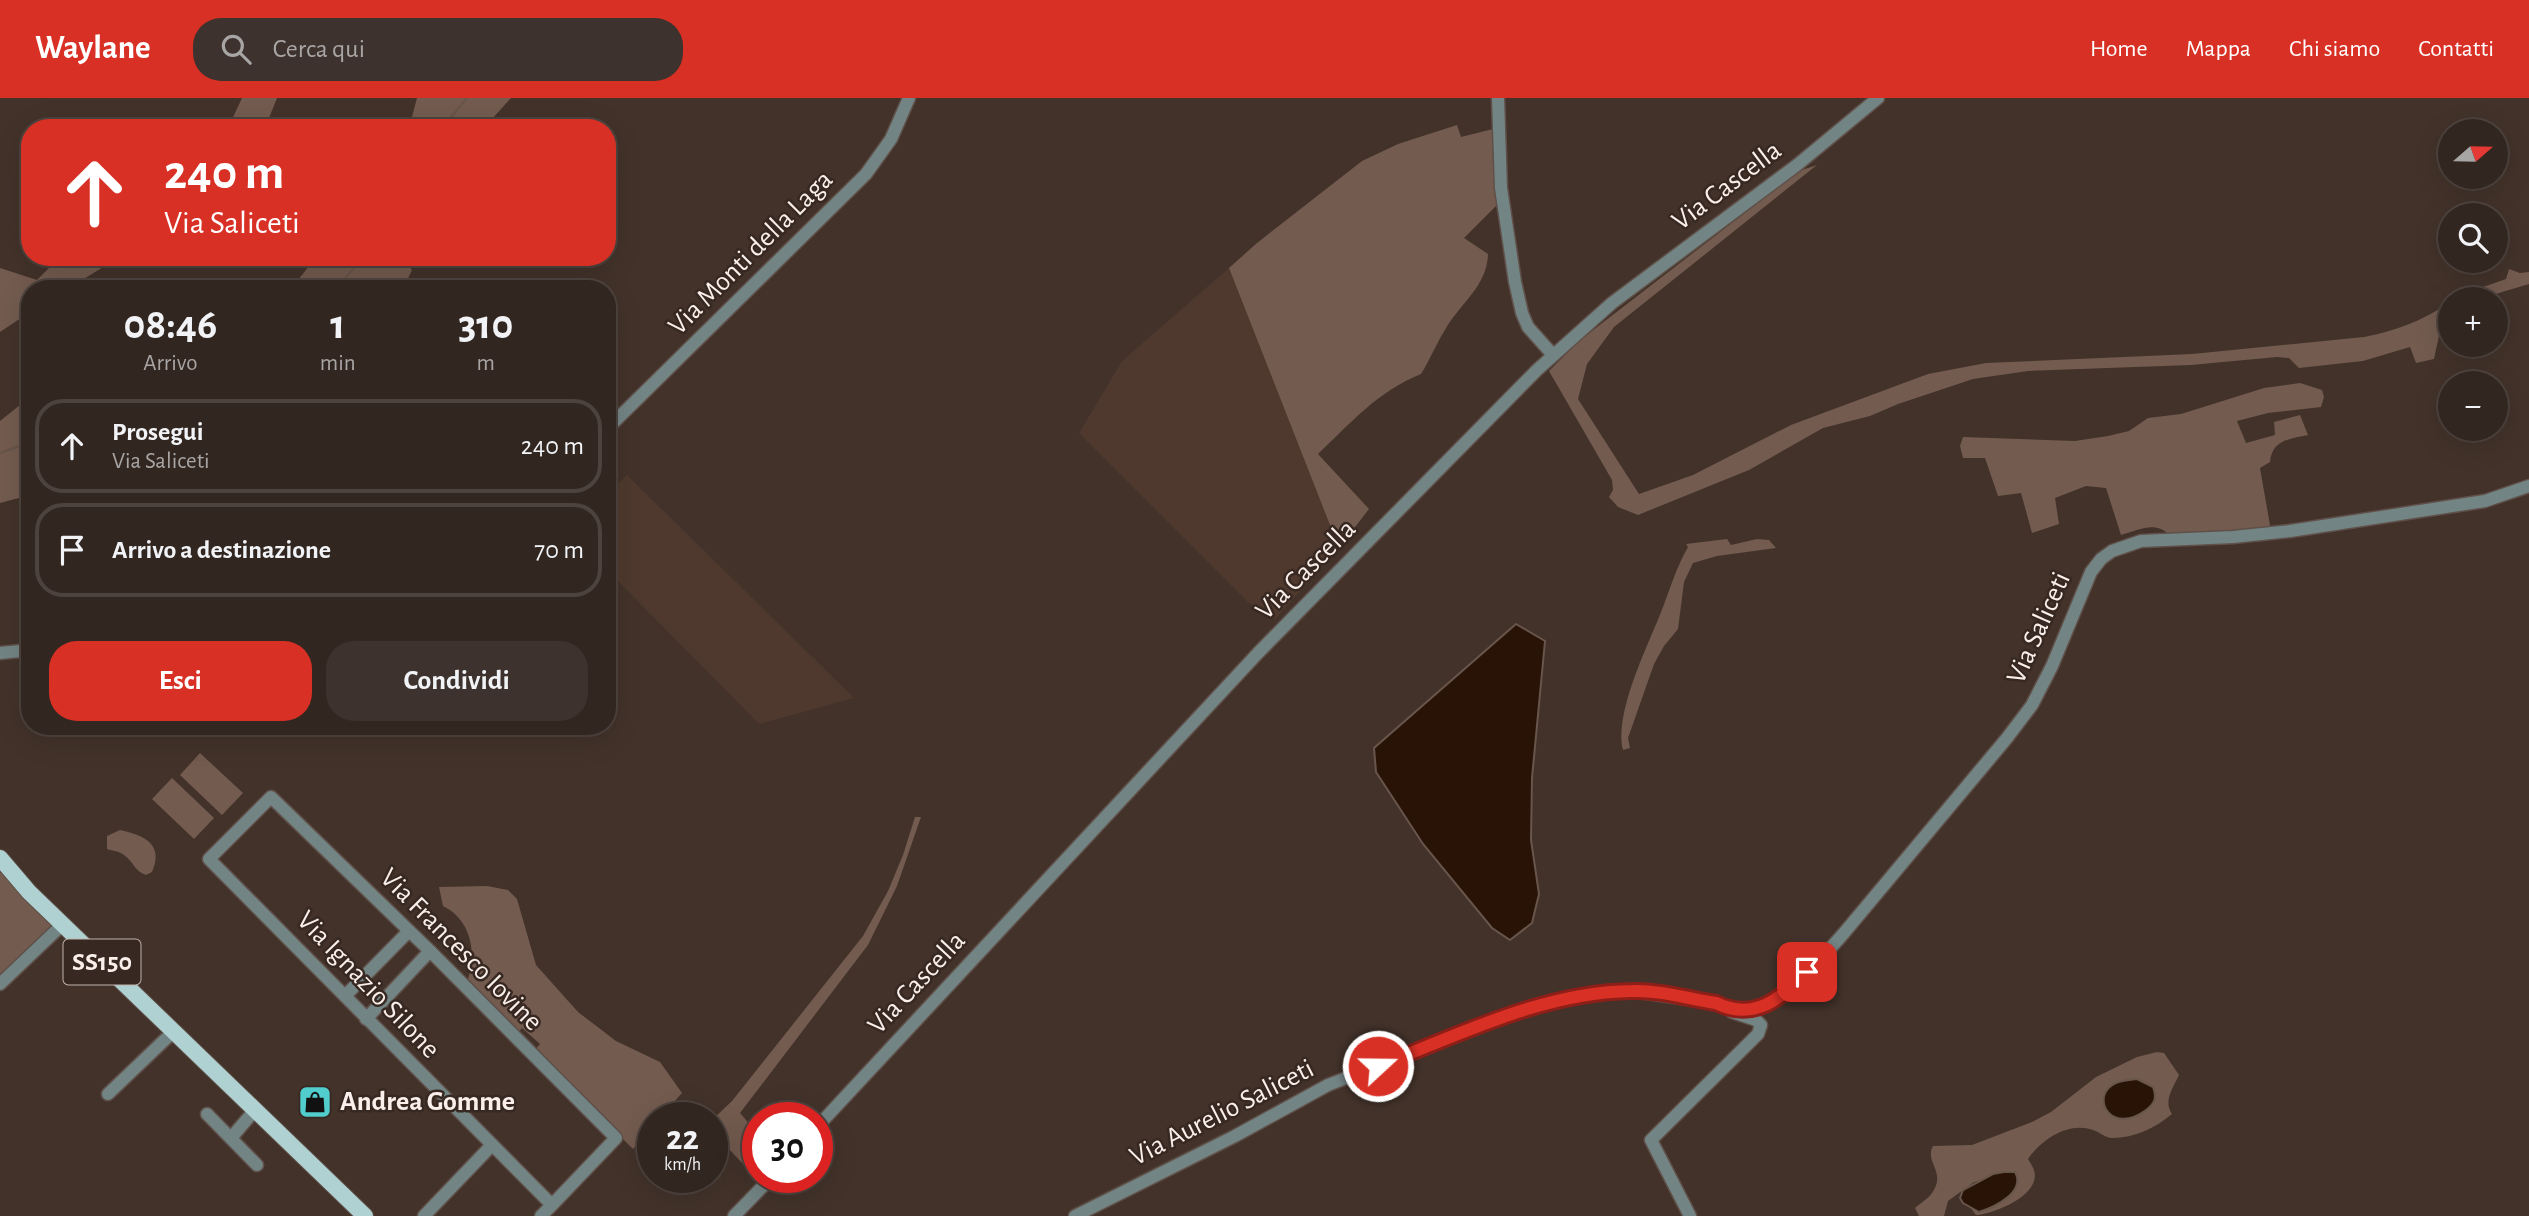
<!DOCTYPE html>
<html lang="it">
<head>
<meta charset="utf-8">
<style>
	body { margin:0; font-family:"Alegreya Sans",sans-serif; background:#3d322d; color:#f1f3f6; height:100vh; display:flex; flex-direction:column; font-size:26px; white-space:nowrap }
	* { box-sizing:border-box; margin:0 }
	p { font-size:23px; color:#a8a5a5 }
	.icon { flex:none; width:38px; height:38px; fill:none; stroke:currentColor; stroke-width:2; stroke-linecap:round; stroke-linejoin:round }
	.map { position:relative; flex:1; overflow:hidden }
	.panel { position:absolute; left:21px; top:182px; width:595px; height:455px; display:flex; flex-direction:column; background:#322620; border-radius:28px; box-shadow:0 7px 28px #0002,0 0 0 2px #4d433e }
	.panel>* { flex:none }
	.guide { position:absolute; left:21px; top:21px; width:595px; height:147px; border-radius:28px; box-shadow:0 7px 28px #0002,0 0 0 2px #4d433e; background:#d93025; color:#fff; overflow:hidden }
	.needle { width:46px; rotate:70deg }
	.controls { position:absolute; left:2438px; top:21px; display:grid; gap:14px }
	.controls a { display:grid; place-items:center; width:70px; height:70px; border-radius:50%; background:#322620; box-shadow:0 7px 28px #0002,0 0 0 2px #4d433e; font-size:35px }
	.speed { position:absolute; left:637px; top:1004px; display:flex; gap:14px; font-size:35px; font-weight:700; text-align:center }
	.speed>* { display:grid; place-content:center; width:91px; height:91px; border-radius:50%; background:#322620; box-shadow:0 7px 28px #0002,0 0 0 2px #4d433e; line-height:1 }
	.speed small { font-size:18px; font-weight:400 }
	.speed .limit { border:10px solid #d22; background:#fff; color:#111 }
	.pin { position:absolute; display:grid; place-items:center; width:60px; height:60px; color:#fff; margin:-30px; border-radius:14px; box-shadow:0 4px 10px #0006 }
	.me { position:absolute; width:77px; margin:-38px; rotate:69deg; stroke-linejoin:round; filter:drop-shadow(0 0 5px #0008) }
	.turn { display:flex; align-items:center; gap:24px; height:147px; padding:0 28px; font-size:32px }
	.turn .icon { width:91px; height:91px; stroke-width:2.5 }
	.turn b { display:block; font-size:49px; line-height:60px }
	.eta { display:flex; justify-content:space-evenly; align-items:center; height:119px; text-align:center }
	.eta b { font-size:42px; font-weight:700; line-height:49px }
	.primary-button { display:flex; gap:14px; margin-top:auto; padding:14px 28px }
	.primary-button a { flex:1; height:80px; border-radius:28px; background:#d93025; color:#fff; font-size:28px; font-weight:700; line-height:80px; text-align:center }
	.primary-button a+a { background:#3d322d; color:#f1f3f6 }
	ul { padding:0; list-style:none }
	li { display:flex; align-items:center; gap:21px; height:94px; margin:0 14px 10px; padding:0 14px; border:4px solid #4d433e; border-radius:28px }
	li div { flex:1 }
	li b { display:block; font-size:26px }
	li em { font-style:normal }
	header { display:flex; align-items:center; gap:42px; box-sizing:border-box; height:98px; padding:0 35px; background:#d93025; color:#fff }
	header strong { font-size:33px }
	nav { display:flex; gap:38px; margin-inline-start:auto; font-size:24px }
	.search { width:490px; height:63px; background:#3d322d; display:flex; align-items:center; gap:18px; box-sizing:border-box; padding:0 24px; border-radius:28px; color:#a8a5a5; font-size:26px }
	.map>svg:first-child { display:block }
	.built { fill:#4f392e }
	.green { fill:#735b4f }
	.water { fill:#291307; stroke:#68554b; stroke-width:2 }
	.lines { fill:none; stroke-linecap:round; stroke-linejoin:round }
	.stream { stroke:#68554b; stroke-width:2.5 }
	.minor-casing { stroke:#5f5049; stroke-width:15 }
	.major-casing { stroke:#5f5049; stroke-width:18 }
	.minor { stroke:#738484; stroke-width:12 }
	.major { stroke:#afd1d1; stroke-width:16 }
	.route-casing { stroke:#8d1f18; stroke-width:18 }
	.route { stroke:#d93025; stroke-width:12 }
	.labels { text-anchor:middle; dominant-baseline:central; stroke-width:5; stroke-linejoin:round; paint-order:stroke }
	.shield { fill:#372821; stroke:#c0b3ae; stroke-width:2 }
	.shield-label { font-size:26px; font-weight:bold; fill:#faefea }
	.street-label { font-size:28px; fill:#faefea; stroke:#372821 }
	.poi-label { font-size:28px; font-weight:bold; fill:#faefea; stroke:#372821; text-anchor:start }
</style>
</head>
<body>
<header>
<strong>Waylane</strong>
<div class="search"><svg class="icon" aria-label="search" viewBox="0 0 24 24"><circle cx="10" cy="10" r="6"/><path d="M15 15l6 6"/></svg>Cerca qui</div>
<nav><a>Home</a><a>Mappa</a><a>Chi siamo</a><a>Contatti</a></nav>
</header>
<div class="map">
<svg width="2529" height="1118" viewBox="0 0 2529 1118">
	<rect width="100%" height="100%" fill="#42322a"/>
	<!-- built -->
	<g class="built">
		<polygon points="1229,170 1339,450 1275,521 1248,504 1079,335 1122,263"/>
		<polygon points="627,377 854,600 759,626 607,472 607,397"/>
	</g>
	<!-- green -->
	<g class="green">
		<polygon points="242,0 277,0 265,30 228,30"/>
		<polygon points="417,0 511,0 484,30 409,30"/>
		<path d="M1457 27 1461 39 1497 30 1501 103 1464 140 1488 156C1487 189 1460 205 1445 232 1436 246 1430 262 1421 276 1377 294 1353 323 1318 356L1369 411 1339 450 1229 170 1257 145 1362 63 1398 46Z"/>
		<path d="M1817 67 1614 229 1587 266 1578 301 1639 396 1693 377 1791 327 1928 276 1986 265 2192 256 2364 239C2396 233 2424 222 2450 204V220L2440 233 2434 261 2416 265 2410 249 2363 263 2299 270 2289 260 2277 259 2191 267 2028 273 1973 281 1898 306 1870 318 1823 330 1749 372 1638 417 1618 409 1609 399 1613 392 1612 382 1549 273 1579 243 1799 73Z"/>
		<polygon points="60,159 120,159 67,191 30,191 30,214 0,234 0,170 37,182"/>
		<polygon points="316,159 406,159 405,164 412,172 403,191 291,191"/>
		<polygon points="2509,171 2520,175 2529,174 2529,186 2489,198 2455,201 2463,196 2506,181"/>
		<path d="M2300 285 2322 292 2324 299 2321 309 2268 315 2237 323 2246 345 2275 337 2274 324 2300 317 2308 337C2289 341 2272 342 2270 364L2260 370 2271 433 2170 438C2156 422 2139 432 2121 437L2106 390 2086 388 2055 400 2059 426 2032 435 2021 395 1998 398 1985 360H1963L1960 348 1963 339 2075 343 2108 338 2129 333 2148 320 2181 316 2264 290Z"/>
		<polygon points="30,299 30,397 0,405 0,323"/>
		<path d="M1727 441 1731 447 1757 441 1769 442 1776 450 1717 458 1693 465 1684 484 1678 531 1664 548 1654 566 1628 640 1630 650 1623 652C1614 613 1649 546 1663 509 1671 488 1677 468 1688 449L1686 446Z"/>
		<polygon points="200,655 243,695 222,717 180,677"/>
		<polygon points="172,680 214,720 194,741 152,701"/>
		<polygon points="915,719 921,719 897,788 868,847 740,1015 758,1036 758,1080 764,1080 760,1084 712,1033 712,1022 732,1003 863,838 888,793 903,757"/>
		<path d="M120 732C142 737 165 745 152 774L146 777C134 773 134 764 124 757 119 753 113 753 107 751V738Z"/>
		<polygon points="2,773 56,825 0,879 0,775"/>
		<path d="M487 788 508 792 517 801 536 867 578 914 616 943 660 964 682 995 660 1020H653V1028L633 1051 534 953 540 946 522 930 517 936 466 886C478 858 472 822 443 808L439 789Z"/>
		<path d="M2157 954 2164 955 2179 977C2173 990 2163 1003 2172 1016 2155 1030 2135 1040 2112 1040 2105 1040 2100 1034 2093 1032 2068 1023 2041 1042 2028 1061 2032 1068 2037 1074 2034 1083 2029 1101 1993 1116 1976 1117L1970 1109 1979 1114 2018 1083 2015 1074 1974 1084 1948 1103 1944 1118H1919L1915 1110C1920 1105 1928 1101 1932 1095 1947 1074 1924 1064 1933 1048L1972 1047 2032 1024 2051 1014 2096 979 2137 959Z"/>
	</g>
	<!-- water -->
	<g class="water">
		<polygon points="1516,526 1545,543 1532,680 1531,742 1539,796 1532,825 1510,842 1492,830 1423,746 1376,674 1374,650"/>
		<path d="M2137 981 2153 989C2157 1000 2155 1005 2146 1012 2112 1037 2092 1002 2111 988 2118 982 2129 982 2137 981Z"/>
		<path d="M2004 1074H2015C2026 1094 1995 1109 1979 1114L1963 1105 1960 1100 1963 1092 1993 1076Z"/>
	</g>
	<g class="lines">
		<!-- stream -->
		<g class="stream">
			<polyline points="442,30 467,0"/>
			<polyline points="336,191 363,159"/>
			<polyline points="0,355 30,344"/>
		</g>
		<defs>
			<g id="minor">
				<polyline points="1498,0 1501,90 1515,184 1522,215 1528,229 1553,257"/>
				<polyline points="607,331 866,76 891,41 909,0"/>
				<polyline points="0,555 30,552"/>
				<polyline points="0,886 63,826"/>
				<polyline points="345,898 409,833"/>
				<polyline points="366,921 430,853"/>
				<polyline points="108,996 174,933"/>
				<polyline points="207,1016 257,1067"/>
				<polyline points="817,1029 1258,555 1537,272 1612,205 1797,67 1878,0"/>
				<polyline points="231,1040 255,1012"/>
				<polyline points="424,1118 492,1047"/>
				<polyline points="541,1118 552,1107 616,1040 430,853 271,699 209,761 552,1107"/>
				<polyline points="734,1118 771,1080"/>
				<path d="M1075 1118 1235 1038 1328 987 1519 913 1596 895 1633 893 1716 905C1729 911 1746 913 1759 910 1782 906 1827 854 1844 835L2007 640 2032 607 2052 568 2091 474 2101 461 2112 453 2141 443 2233 439 2290 433 2485 403 2529 388"/>
				<polyline points="1690,1118 1651,1042 1758,936 1761,927 1756,922 1732,914"/>
			</g>
			<polyline id="major" points="0,760 29,794 365,1118"/>
		</defs>
		<!-- minor casing -->
		<use href="#minor" class="minor-casing"/>
		<!-- major casing -->
		<use href="#major" class="major-casing"/>
		<!-- minor -->
		<use href="#minor" class="minor"/>
		<!-- major -->
		<use href="#major" class="major"/>
	</g>
	<g class="lines">
		<defs>
			<path id="route" d="M1378 968C1459 937 1543 894 1632 893 1660 892 1689 901 1716 905 1755 924 1781 900 1807 874"/>
		</defs>
		<!-- route casing -->
		<use href="#route" class="route-casing"/>
		<!-- route -->
		<use href="#route" class="route"/>
	</g>
	<!-- icons -->
	<defs>
		<symbol id="shop-square" viewBox="-11 -11 22 22"><rect x="-9" y="-9" width="18" height="18" rx="4" fill="#52cdcd" stroke="#372821"/><path d="M-5-2.5h2.3a2.7 3.5 0 0 1 5.4 0H5L5.5 6h-11ZM-1.5-2.5h3a1.5 2.3 0 0 0-3 0Z" fill="#111"/></symbol>
	</defs>
	<g fill-rule="evenodd">
		<use href="#shop-square" x="296" y="985" width="38" height="38"/>
	</g>
	<g class="labels">
		<!-- shield labels -->
		<rect class="shield" x="63.5" y="841.5" width="77" height="45" rx="5"/>
		<g class="shield-label">
			<text x="102" y="864">SS150</text>
		</g>
		<!-- street labels -->
		<g class="street-label">
			<text transform="translate(1727 88) rotate(-37)">Via Cascella</text>
			<text transform="translate(751 155) rotate(-45)">Via Monti della Laga</text>
			<text transform="translate(1306 472) rotate(-45)">Via Cascella</text>
			<text transform="translate(2039 530) rotate(-66)">Via Saliceti</text>
			<text transform="translate(461 852) rotate(45)">Via Francesco Iovine</text>
			<text transform="translate(917 885) rotate(-47)">Via Cascella</text>
			<text transform="translate(368 887) rotate(46)">Via Ignazio Silone</text>
			<text transform="translate(1222 1015) rotate(-27)">Via Aurelio Saliceti</text>
		</g>
		<!-- poi labels -->
		<g class="poi-label">
			<text x="340" y="1004">Andrea Gomme</text>
		</g>
	</g>
</svg>
<div class="controls">
<a><svg class="needle" viewBox="-14 -14 28 28"><path d="M0-13l5 13h-10z" fill="#e53935"/><path d="M0 13l5-13h-10z" fill="#a8a5a5"/></svg></a>
<a><svg class="icon" aria-label="search" viewBox="0 0 24 24"><circle cx="10" cy="10" r="6"/><path d="M15 15l6 6"/></svg></a>
<a>+</a>
<a>−</a>
</div>
<div class="speed"><div>22<small>km/h</small></div><div class="limit">30</div></div>
<div class="pin" style="left:1807px;top:874px;background:#d93025"><svg class="icon" aria-label="arrive" viewBox="0 0 24 24"><path d="M6 21V4h12l-3 4 3 4H6"/></svg></div>
<svg class="me" style="left:1378px;top:968px" viewBox="-20 -20 40 40"><circle r="17" fill="#d93025" stroke="#fff" stroke-width="3"/><path d="M0-11L8 9 0 5-8 9z" fill="#fff"/></svg>
<div class="guide">
<div class="turn"><svg class="icon" aria-label="ahead" viewBox="0 0 24 24"><path d="M12 20V5M6 11l6-6 6 6"/></svg><div><b>240 m</b>Via Saliceti</div></div>
</div>
<section class="panel">
<div class="eta">
<div><b>08:46</b><p>Arrivo</p></div>
<div><b>1</b><p>min</p></div>
<div><b>310</b><p>m</p></div>
</div>
<ul>
<li><svg class="icon" aria-label="ahead" viewBox="0 0 24 24"><path d="M12 20V5M6 11l6-6 6 6"/></svg><div><b>Prosegui</b><p>Via Saliceti</p></div><em>240 m</em></li>
<li><svg class="icon" aria-label="arrive" viewBox="0 0 24 24"><path d="M6 21V4h12l-3 4 3 4H6"/></svg><div><b>Arrivo a destinazione</b></div><em>70 m</em></li>
</ul>
<div class="primary-button"><a>Esci</a><a>Condividi</a></div>
</section>
</div>
</body>
</html>
